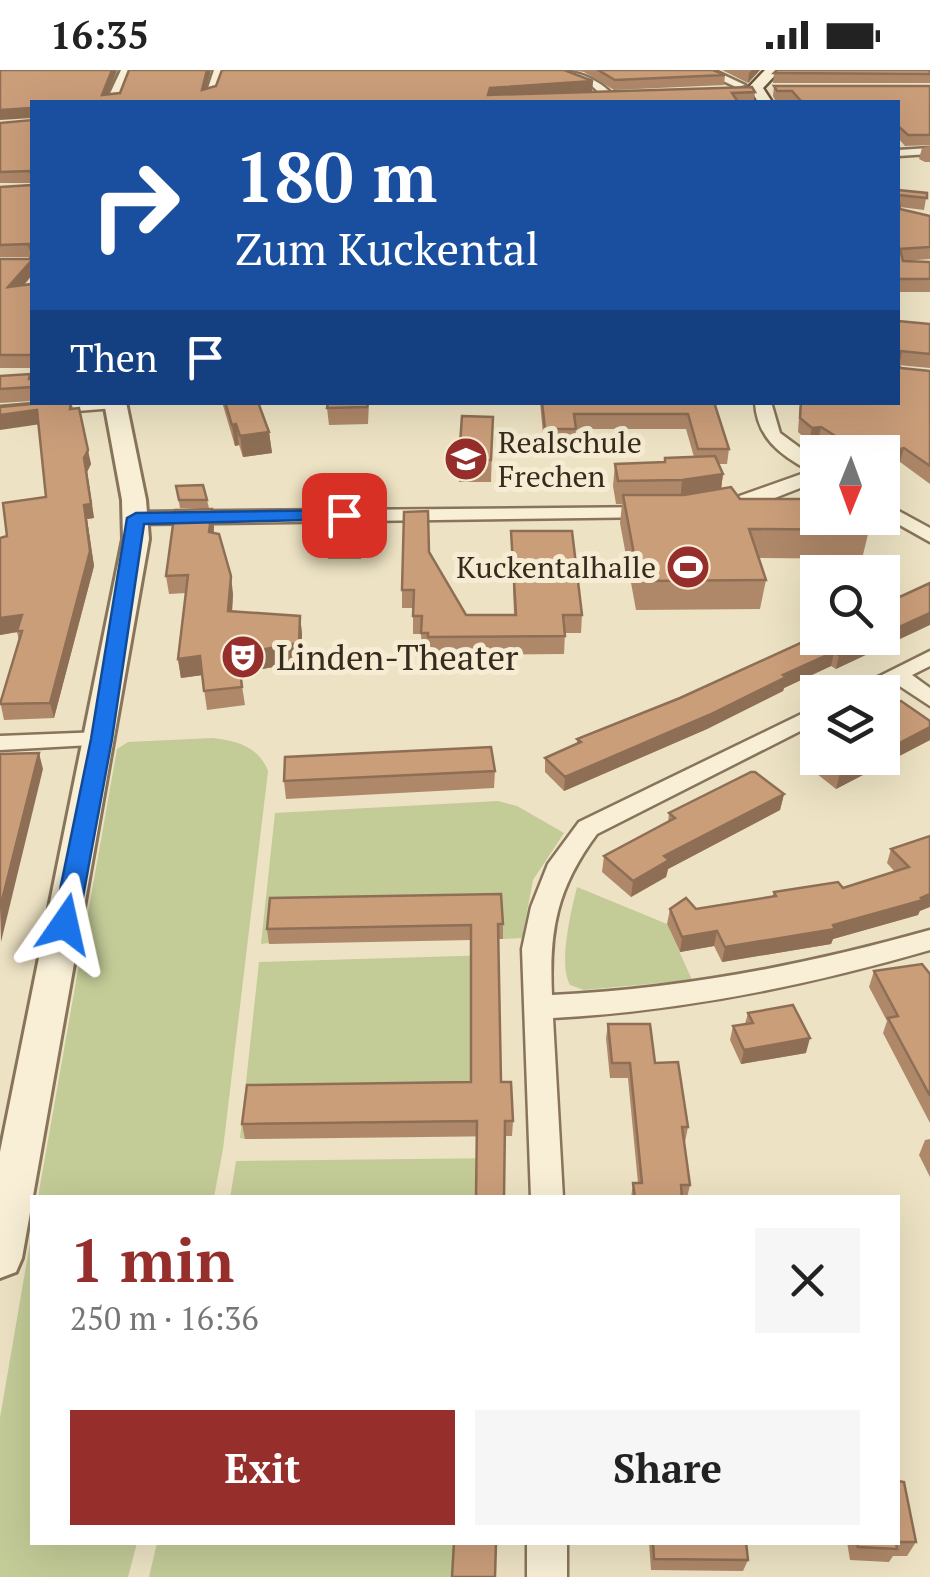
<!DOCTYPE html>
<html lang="en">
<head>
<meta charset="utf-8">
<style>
	body { margin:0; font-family:"PT Serif",serif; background:#f6f6f6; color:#222; height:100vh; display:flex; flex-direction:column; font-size:38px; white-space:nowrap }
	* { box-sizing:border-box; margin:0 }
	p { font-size:32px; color:#767676 }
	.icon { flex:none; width:55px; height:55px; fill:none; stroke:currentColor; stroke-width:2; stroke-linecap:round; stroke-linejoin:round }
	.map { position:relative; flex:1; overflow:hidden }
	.drawer { position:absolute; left:30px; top:1125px; width:870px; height:350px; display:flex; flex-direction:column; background:#fff; border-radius:0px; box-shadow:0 10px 40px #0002 }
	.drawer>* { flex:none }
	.guide { position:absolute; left:30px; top:30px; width:870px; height:305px; border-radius:0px; box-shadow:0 10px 40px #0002; background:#1a4fa0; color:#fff; overflow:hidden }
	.needle { width:65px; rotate:181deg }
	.buttons { position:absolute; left:800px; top:365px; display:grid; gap:20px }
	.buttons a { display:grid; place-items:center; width:100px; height:100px; border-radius:0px; background:#fff; box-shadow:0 10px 40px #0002; font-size:50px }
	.pin { position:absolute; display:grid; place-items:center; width:85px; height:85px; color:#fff; margin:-42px; border-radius:20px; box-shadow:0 5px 15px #0006 }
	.me { position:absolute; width:110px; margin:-55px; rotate:11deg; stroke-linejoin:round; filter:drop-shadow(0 0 8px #0008) }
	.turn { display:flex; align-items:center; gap:35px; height:210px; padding:0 40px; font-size:45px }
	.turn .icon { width:130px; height:130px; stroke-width:2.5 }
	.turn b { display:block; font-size:70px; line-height:85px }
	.then { display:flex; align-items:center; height:95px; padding:0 40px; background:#0003; gap:20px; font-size:38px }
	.round { display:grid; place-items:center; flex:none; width:105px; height:105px; border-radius:0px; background:#f6f6f6 }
	.head { display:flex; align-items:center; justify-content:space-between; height:170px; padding:0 40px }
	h1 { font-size:60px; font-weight:700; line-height:75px; color:#962e2b }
	.cta { display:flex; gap:20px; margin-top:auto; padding:20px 40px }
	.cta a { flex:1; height:115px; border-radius:0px; background:#962e2b; color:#fff; font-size:40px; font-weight:700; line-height:115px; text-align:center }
	.cta a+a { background:#f6f6f6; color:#222 }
	.status { display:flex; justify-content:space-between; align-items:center; height:70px; padding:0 50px; background:#fff; direction:ltr }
	.status svg { height:28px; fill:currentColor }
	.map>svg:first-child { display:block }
	.green { fill:#c3cb97 }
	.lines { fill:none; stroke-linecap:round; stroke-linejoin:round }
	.minor-casing { stroke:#88745a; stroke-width:5 }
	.tertiary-casing { stroke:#88745a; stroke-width:6 }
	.secondary-casing { stroke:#69553d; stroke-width:5 }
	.minor { fill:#f8efd6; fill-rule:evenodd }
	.tertiary { fill:#f8efd6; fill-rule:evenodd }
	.secondary { fill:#f8efd6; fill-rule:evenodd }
	.wall { fill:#af8869 }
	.shaded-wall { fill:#8e6f55 }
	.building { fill:#cb9e7a; stroke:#8e6f55; stroke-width:2.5 }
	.route { fill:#1a73e8; stroke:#114b97; stroke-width:2.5 }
	.labels { text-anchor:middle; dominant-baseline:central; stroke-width:10; stroke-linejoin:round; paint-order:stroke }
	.far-poi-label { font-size:30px; fill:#382b1e; stroke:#f5ecd3; text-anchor:start }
	.poi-label { font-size:35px; fill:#382b1e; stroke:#f5ecd3; text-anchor:start }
</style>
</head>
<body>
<div class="status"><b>16:35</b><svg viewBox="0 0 49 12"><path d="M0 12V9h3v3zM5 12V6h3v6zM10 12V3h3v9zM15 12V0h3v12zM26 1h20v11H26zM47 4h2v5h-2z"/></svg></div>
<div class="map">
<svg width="930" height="1507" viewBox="0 0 930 1507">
	<rect width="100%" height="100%" fill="#ede2c3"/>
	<!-- green -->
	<g class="green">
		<path d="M212 668C237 671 258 676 268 701L223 1079 214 1127H38L117 679 128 672Z"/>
		<polygon points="498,731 517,736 564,763 533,810 522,868 503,869 501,840 261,874 275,743"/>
		<path d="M577 817 667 854 692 910 584 920 570 915C558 894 571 841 577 817Z"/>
		<polygon points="493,885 501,1027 251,1030 245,1069 240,1068 259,892"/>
		<polygon points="504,1088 477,1127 230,1128 236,1091"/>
		<polygon points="32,1161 32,1472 137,1473 128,1507 0,1507 0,1348"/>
		<polygon points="157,1473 454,1473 452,1507 149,1507"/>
	</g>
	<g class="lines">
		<defs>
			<g id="minor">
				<polygon points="214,0 224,0 214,25 205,27"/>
				<path d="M548 0C575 0 597 7 615 27L606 29 590 14Z"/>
				<polygon points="700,0 713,0 745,15 736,17"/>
				<polygon points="930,78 930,84 898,86 898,80"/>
				<polygon points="58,332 123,332 123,333 115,338 0,347 0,337"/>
				<path d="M755 332H771L780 363 818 391V411L754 436 717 442V434L810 401C780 385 757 368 755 332Z"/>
				<polygon points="882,432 930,458 930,472 882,445"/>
				<polygon points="654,437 663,443 661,447 136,454 127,448 136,442"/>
				<polygon points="930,581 930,596 912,605 930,618 930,636 895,613 876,622 848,622"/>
				<path d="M818 636V652L597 764C557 818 549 859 552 925 681 919 806 895 930 860V880C806 916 682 941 553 948L563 1128H531L522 879 531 837 548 794 579 752Z"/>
				<polygon points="101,662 113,669 109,674 0,680 0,666"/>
				<rect x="527" y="1472" width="40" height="35"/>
			</g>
			<g id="tertiary">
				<polygon points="121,0 133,0 118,32 106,32"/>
				<polygon points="104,332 126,332 146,430 149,469 22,1188 16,1202 0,1208 0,1082 123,469 122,430"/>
			</g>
			<polygon id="secondary" points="765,0 780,0 763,18 772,32 758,32 749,17"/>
		</defs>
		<!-- minor casing -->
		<use href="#minor" class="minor-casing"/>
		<!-- tertiary casing -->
		<use href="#tertiary" class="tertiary-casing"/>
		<!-- secondary casing -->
		<use href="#secondary" class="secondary-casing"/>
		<!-- minor -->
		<use href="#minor" class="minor"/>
		<!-- tertiary -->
		<use href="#tertiary" class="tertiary"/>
		<!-- secondary -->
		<use href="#secondary" class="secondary"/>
	</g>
	<!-- wall -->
	<g class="wall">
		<polygon points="0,0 117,0 108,24 120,23 129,0 211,0 206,19 593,11 592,21 755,22 754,32 32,32 32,113 0,113 0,53 32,50"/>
		<polygon points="571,0 713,0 725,5 724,15 614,20 584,2"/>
		<polygon points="722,0 760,0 748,13"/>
		<polygon points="930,0 930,13 773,13 774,3"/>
		<polygon points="774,16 930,16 930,75 905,76 898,68 898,32 776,32 773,26"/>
		<polygon points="930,76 930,92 925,92 919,89 922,78"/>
		<polygon points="32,113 32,205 24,215 32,214 32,298 0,298 0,189 29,189 32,187 0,187 0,117 32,115"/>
		<polygon points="898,120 927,123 924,140 900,137 900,139 930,146 930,189 903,191 930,192 930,222 898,222"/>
		<polygon points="898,251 930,254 930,298 898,295 901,298 930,301 930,414 900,392 882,397 882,382 836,382 818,371 809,372 798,362 800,332 898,332"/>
		<polygon points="0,306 32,309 32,331 0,333"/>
		<polygon points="71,332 91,394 87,402 94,448 87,449 94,496 54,648 4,650 0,631 19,571 17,562 0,565 0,468 7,466 46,427"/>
		<polygon points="222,332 258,332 269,362 272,383 243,387 239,375 235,376"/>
		<polygon points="369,332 368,354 329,355 327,338"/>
		<polygon points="540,332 714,332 729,379 727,394 719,394 723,404 721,419 740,429 869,460 862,489 758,488 766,510 760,539 636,540 620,453 622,434 616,434 613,416 615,394 664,392 694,387 686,359 576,359 575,374 544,375"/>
		<polygon points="493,347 491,412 459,412 459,389"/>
		<polygon points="176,416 207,430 209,438 180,438"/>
		<polygon points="212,439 214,463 233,524 232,541 300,546 302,564 301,592 240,603 245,635 207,640 202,605 181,608 178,589 186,523 169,524 166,506"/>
		<polygon points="363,457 361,489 328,489 327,481"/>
		<polygon points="511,461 582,545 581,563 565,563 564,584 428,585 428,581 422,581 421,564 413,564 413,538 402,538 402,520 429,482 466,545 514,545"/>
		<polygon points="882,568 836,599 831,596 784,618 783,621 707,659 564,721 545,702 545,688 577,674 577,669 680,628"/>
		<polygon points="930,651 930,670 836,719 802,692 805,677 818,671 818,688 882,688"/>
		<polygon points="495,701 494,718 286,729 284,711"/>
		<polygon points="784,724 780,740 668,799 666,807 631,827 602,802 604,786 668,752 669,743"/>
		<polygon points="930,766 918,845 833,869 831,874 722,892 714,876 680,882 667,854 670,839 696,839 772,827 774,822 843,818 895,802 887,793 891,779"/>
		<polygon points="503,854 503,869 498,869 501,1012 513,1051 512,1066 245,1069 242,1054 471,1012 471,870 269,874 267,859"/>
		<polygon points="874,901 930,903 930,1053 883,963 887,951 869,917"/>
		<polygon points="748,943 806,983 741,994 730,970 733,956 745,954"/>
		<polygon points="608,954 655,993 688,1057 685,1072 683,1072 690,1115 687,1128 631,1128 633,1113 638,1113 628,1008 610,1008 606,968"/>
		<polygon points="930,1069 930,1107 919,1085 925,1070"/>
		<polygon points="649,1472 746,1472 748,1490 743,1501 651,1500"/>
		<polygon points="847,1472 916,1472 907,1486 893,1486 889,1492 850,1490"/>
	</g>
	<!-- shaded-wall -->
	<g class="shaded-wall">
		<polygon points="112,0 117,0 105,32 102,25"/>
		<polygon points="207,0 211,0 203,30 202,20"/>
		<polygon points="752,0 760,0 748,13 749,3"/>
		<polygon points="593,11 592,21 488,25 490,18"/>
		<polygon points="30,38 32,48 0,50 0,40"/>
		<polygon points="32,190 32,205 11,230 8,217"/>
		<polygon points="37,340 41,354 0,360 0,345"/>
		<polygon points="236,354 239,375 235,376 232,355"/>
		<polygon points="821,357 818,371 809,372 812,358"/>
		<polygon points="269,362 272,383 243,387 240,366"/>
		<polygon points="904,378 900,392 882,397 882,383"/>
		<polygon points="88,380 91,394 87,402 94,448 87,449 94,496 54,648 50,633 84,388"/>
		<polygon points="723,404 720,427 680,433 682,410"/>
		<polygon points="212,439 214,457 212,480 209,462"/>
		<polygon points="231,506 233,524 231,559 228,541"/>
		<polygon points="930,543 930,555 836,599 839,585 877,568 882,568 882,565"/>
		<polygon points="22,545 17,562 0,565 0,548"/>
		<polygon points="300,546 302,564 301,592 240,603 238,584"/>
		<polygon points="834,582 831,596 784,618 783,621 707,659 564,721 565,707"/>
		<polygon points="200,586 203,605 181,608 178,589"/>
		<polygon points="930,657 930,670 836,719 840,703 871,688 882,688 882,682"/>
		<polygon points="39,683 43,699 1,872 0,838"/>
		<polygon points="784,724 780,740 668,799 666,807 631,827 633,811 664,786"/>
		<polygon points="930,824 930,837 920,841 918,845 833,869 831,874 722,892 725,877 833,855"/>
		<polygon points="717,861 714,876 680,882 682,867"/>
		<polygon points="810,968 806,983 741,994 744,980"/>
	</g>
	<!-- building -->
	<g class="building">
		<polygon points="0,0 112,0 102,25 120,23 129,0 207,0 202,20 216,16 222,0 564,0 593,11 490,18 488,25 752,17 755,22 732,23 738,32 32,32 32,50 30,38 0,40"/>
		<polygon points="598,0 713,0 725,5 615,10"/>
		<polygon points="777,0 930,0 930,4 774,3"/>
		<polygon points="774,16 930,16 930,65 908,65 898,56 898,32 802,32 792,21 777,21"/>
		<polygon points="32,50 32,104 30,101 0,102 0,53"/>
		<polygon points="32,113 32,184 29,174 0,175 0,117 32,115"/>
		<polygon points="898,120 927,123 927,128 898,125 900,139 930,146 930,177 900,179 903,191 930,192 930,209 898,209"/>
		<polygon points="32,186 32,190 8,217 32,214 32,285 0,285 0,189 29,189"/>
		<polygon points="898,251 930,254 930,284 901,281 898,294"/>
		<polygon points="898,295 901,298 930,301 930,396 904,378 882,383 861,382 821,357 812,358 800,348 801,332 898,332"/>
		<polygon points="30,304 29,309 32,309 32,317 0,319 0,306"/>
		<polygon points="53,332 71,332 70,339 79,338 88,380 84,388 91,434 84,435 90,481 50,633 0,634 22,561 17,561 22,545 0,548 0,468 7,466 3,433 46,427 37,340 0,345 0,337"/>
		<polygon points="225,332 258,332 269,362 240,366 236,354 232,355"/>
		<polygon points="328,332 368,332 367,337 327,338"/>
		<polygon points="542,332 714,332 729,379 698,379 688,344 574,344 576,359 545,359"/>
		<polygon points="462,346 493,347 491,390 459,389"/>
		<polygon points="715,386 723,404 682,410 618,411 615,394 665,392 665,388"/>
		<polygon points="203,415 207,430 179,430 176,416"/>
		<polygon points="731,417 740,429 818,429 818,448 863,448 869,460 749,459 766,510 639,511 623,425 684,425"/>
		<polygon points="212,439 209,462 219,464 231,506 228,541 300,546 299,573 238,584 242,617 204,621 200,586 178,589 188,505 166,506 175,440"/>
		<polygon points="428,441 429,482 466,545 516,545 511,461 572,461 582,545 563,545 565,566 428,567 428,563 421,563 422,546 413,546 414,520 402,520 404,442"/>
		<polygon points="330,449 363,449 361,481 327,481"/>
		<polygon points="930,513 930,543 882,565 882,535"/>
		<polygon points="818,565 818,568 877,568 839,585 834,582 783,605 786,607 709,645 565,707 545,688 581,672 577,669 680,628"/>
		<polygon points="901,631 930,651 930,657 882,682 882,640"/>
		<polygon points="818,671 818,686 805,677"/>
		<polygon points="491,677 495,701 284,711 285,687"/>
		<polygon points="39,683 0,838 0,684"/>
		<polygon points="819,688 871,688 840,703"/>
		<polygon points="751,702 755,702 784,724 664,786 669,790 633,811 604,786 675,748 669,743"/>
		<polygon points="930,766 930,824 921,828 923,830 833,855 835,859 725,877 717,861 682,867 670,839 686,828 696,839 776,826 774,822 838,812 843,818 909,797 891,779"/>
		<polygon points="501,824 503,854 498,854 501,1012 511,1012 513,1051 505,1051 504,1128 476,1128 477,1051 242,1054 247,1015 471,1012 471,855 267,859 270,828"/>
		<polygon points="922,894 930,904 930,1026 888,948 898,946 874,901"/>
		<polygon points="793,935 810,968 744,980 733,956 753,953 748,943"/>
		<polygon points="608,954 650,954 655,993 678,992 688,1057 682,1057 690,1115 681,1115 682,1128 635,1128 633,1113 642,1113 630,993 612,993"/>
		<polygon points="898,1411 904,1412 916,1472 898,1472"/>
		<polygon points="454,1472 496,1472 495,1507 452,1507"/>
		<polygon points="653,1472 746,1472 748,1490 654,1489"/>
		<polygon points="857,1472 896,1472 897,1479 858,1477"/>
	</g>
	<!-- route -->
	<polygon class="route" points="344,440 353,445 350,449 144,454 112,669 78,854 74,861 57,861 53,854 91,669 127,448 136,443"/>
	<!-- icons -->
	<defs>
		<symbol id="school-disc" viewBox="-11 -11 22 22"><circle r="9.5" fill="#962e2b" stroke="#f5ecd3"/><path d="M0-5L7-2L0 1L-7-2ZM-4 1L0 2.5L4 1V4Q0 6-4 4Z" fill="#fff"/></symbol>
		<symbol id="stadium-disc" viewBox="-11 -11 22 22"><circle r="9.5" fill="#962e2b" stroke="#f5ecd3"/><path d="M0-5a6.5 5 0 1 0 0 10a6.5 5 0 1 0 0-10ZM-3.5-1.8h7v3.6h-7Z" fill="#fff"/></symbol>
		<symbol id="theatre-disc" viewBox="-11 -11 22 22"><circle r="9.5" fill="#962e2b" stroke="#f5ecd3"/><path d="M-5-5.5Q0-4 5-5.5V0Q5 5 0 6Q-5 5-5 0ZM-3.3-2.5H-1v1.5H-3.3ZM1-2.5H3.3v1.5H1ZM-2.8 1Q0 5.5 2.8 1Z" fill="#fff"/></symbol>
	</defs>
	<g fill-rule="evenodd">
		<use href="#school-disc" x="441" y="364" width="50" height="50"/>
		<use href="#stadium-disc" x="663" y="472" width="50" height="50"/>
		<use href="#theatre-disc" x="218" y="562" width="50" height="50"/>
	</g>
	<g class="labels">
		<!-- far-poi labels -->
		<g class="far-poi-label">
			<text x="498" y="372">Realschule<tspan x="498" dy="34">Frechen</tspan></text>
			<text x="656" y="497" text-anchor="end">Kuckentalhalle</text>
		</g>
		<!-- poi labels -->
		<g class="poi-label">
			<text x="276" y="587">Linden-Theater</text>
		</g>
	</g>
</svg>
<div class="buttons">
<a><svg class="needle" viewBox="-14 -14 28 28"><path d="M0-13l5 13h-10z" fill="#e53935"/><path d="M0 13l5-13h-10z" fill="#767676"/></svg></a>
<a><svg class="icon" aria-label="search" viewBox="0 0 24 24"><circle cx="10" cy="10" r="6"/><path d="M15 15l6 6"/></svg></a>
<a><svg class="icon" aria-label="layers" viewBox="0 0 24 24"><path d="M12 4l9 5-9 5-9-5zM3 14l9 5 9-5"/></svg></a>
</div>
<div class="pin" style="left:344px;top:445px;background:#d93025"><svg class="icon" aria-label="arrive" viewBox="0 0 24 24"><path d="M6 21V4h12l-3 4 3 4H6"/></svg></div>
<svg class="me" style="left:65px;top:854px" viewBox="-20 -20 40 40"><path d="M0-17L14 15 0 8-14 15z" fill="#1a73e8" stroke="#fff" stroke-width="4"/></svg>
<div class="guide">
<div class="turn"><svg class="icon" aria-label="right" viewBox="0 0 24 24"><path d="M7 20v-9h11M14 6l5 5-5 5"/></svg><div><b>180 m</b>Zum Kuckental</div></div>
<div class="then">Then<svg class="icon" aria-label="arrive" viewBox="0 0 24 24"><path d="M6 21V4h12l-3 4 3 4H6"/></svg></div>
</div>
<section class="drawer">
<div class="head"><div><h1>1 min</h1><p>250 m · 16:36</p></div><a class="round"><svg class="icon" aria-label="close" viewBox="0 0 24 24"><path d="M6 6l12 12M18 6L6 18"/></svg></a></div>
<div class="cta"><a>Exit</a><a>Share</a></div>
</section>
</div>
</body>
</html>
